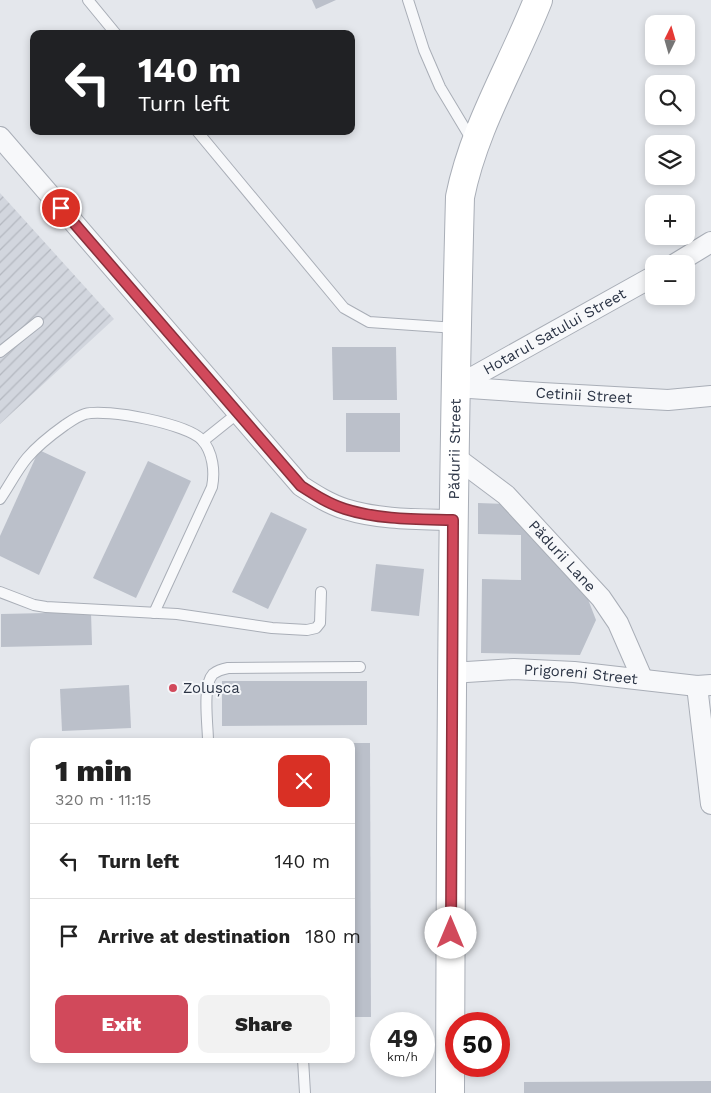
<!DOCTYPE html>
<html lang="en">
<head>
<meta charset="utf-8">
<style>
	body { margin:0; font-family:"Work Sans",sans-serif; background:#f2f2f2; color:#222; height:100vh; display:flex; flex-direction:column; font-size:19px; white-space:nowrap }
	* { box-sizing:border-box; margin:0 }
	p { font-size:16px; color:#767676 }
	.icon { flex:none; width:28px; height:28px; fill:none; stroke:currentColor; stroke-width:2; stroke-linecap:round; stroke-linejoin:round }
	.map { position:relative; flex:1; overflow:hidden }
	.sheet { position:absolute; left:30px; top:738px; width:325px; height:325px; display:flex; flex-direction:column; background:#fff; border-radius:10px; box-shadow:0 2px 8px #0003 }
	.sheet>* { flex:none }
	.guide { position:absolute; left:30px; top:30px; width:325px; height:105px; border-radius:10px; box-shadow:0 2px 8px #0003; background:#202124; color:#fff; overflow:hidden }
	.needle { width:32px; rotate:5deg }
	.buttons { position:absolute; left:645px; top:15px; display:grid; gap:10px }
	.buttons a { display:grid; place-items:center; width:50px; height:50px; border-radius:10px; background:#fff; box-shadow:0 2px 8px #0003; font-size:25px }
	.speed { position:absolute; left:370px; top:1012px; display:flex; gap:10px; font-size:25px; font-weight:700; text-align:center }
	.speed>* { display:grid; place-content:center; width:65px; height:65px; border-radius:50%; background:#fff; box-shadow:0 2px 8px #0003; line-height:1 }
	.speed small { font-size:12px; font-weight:400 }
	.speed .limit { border:8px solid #d22; background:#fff; color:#111 }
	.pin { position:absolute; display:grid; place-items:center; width:42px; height:42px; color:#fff; margin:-21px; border:2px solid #fff; border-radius:50%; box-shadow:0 1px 5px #0007 }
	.me { position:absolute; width:55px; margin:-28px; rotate:0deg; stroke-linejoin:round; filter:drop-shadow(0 0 4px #0008) }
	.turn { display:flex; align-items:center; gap:18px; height:105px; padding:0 25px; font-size:22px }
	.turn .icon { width:65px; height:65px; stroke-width:2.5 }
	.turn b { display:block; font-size:35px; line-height:42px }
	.round { display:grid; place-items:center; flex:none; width:52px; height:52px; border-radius:10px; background:#f2f2f2 }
	.overview { display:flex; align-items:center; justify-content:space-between; height:85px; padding:0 25px }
	h1 { font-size:30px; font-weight:800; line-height:38px }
	.button { display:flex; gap:10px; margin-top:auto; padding:10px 25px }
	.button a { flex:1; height:58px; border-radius:10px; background:#d1495b; color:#fff; font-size:20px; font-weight:800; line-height:58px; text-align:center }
	.button a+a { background:#f2f2f2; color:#222 }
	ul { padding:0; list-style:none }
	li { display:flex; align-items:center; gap:15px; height:75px; padding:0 25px; border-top:1px solid #e0e0e0 }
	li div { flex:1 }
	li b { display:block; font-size:19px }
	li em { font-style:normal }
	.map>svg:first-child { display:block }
	.industrial { fill:url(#industrial-furrows) }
	.building { fill:#bbc0ca }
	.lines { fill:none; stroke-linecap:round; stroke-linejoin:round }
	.service-casing { stroke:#a9aeb7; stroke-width:12 }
	.minor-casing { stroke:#a9aeb7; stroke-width:22 }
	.secondary-casing { stroke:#a9aeb7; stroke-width:30 }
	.service { stroke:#f7f8fa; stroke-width:10 }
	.minor { stroke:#f7f8fa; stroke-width:20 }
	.secondary { stroke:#fff; stroke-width:28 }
	.route-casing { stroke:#882f3b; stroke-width:12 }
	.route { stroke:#d1495b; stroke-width:9 }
	.poi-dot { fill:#d1495b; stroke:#f4f6f9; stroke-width:2 }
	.labels { text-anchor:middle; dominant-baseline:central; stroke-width:4; stroke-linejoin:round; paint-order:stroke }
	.street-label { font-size:15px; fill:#2b3445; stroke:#f4f6f9 }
	.poi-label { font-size:15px; fill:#2b3445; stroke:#f4f6f9; text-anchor:start }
</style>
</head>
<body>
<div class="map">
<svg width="711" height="1093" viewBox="0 0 711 1093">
	<defs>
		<pattern id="industrial-furrows" width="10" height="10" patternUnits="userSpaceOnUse" patternTransform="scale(1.25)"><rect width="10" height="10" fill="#d2d6de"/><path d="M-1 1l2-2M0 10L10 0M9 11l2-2" fill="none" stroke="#b4b8c0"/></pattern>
	</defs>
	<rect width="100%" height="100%" fill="#e4e7ec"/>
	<!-- industrial -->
	<polygon class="industrial" points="0,193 114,319 0,424"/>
	<!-- building -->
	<g class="building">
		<polygon points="312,0 336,0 316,9"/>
		<polygon points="332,347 396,347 397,400 333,400"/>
		<rect x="346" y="413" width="54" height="39"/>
		<polygon points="39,450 86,472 39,575 0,556 0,536"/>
		<polygon points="148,461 191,481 136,598 93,578"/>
		<polygon points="478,503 506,504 581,581 596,620 580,655 481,653 482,579 521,580 521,535 478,534"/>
		<polygon points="271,512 307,529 268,609 232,592"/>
		<polygon points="376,564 424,569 419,616 371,611"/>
		<polygon points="91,612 92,645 1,647 1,614"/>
		<polygon points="222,681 367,681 367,725 222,726"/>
		<polygon points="129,685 131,728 62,731 60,689"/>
		<polygon points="351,743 370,743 371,1017 351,1017"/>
		<polygon points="711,1081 711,1093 524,1093 524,1082"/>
	</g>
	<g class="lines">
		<defs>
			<g id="service">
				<polyline points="88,0 116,34"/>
				<polyline points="408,0 424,50 440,87 473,142"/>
				<polyline points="197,131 344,308 369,322 456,328"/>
				<polyline points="0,352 38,322"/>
				<polyline points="203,441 238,413"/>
				<path d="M0 499C9 486 17 470 27 458 38 445 51 435 65 425 71 421 78 416 85 414 106 408 188 424 202 440 213 452 215 472 212 487L154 613"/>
				<polyline points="0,592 34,605 46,607 177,614 272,628 307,630 316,628 320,623 321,592"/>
				<path d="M208 741C208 725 202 686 213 674 217 671 223 669 228 668L360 667"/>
				<polyline points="303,1059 305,1093"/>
			</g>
			<g id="minor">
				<path d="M0 137 301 486C315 495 329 504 345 509 380 520 418 519 453 520"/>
				<polyline points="675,264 711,242"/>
				<path id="s1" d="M455 387 542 393 668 400 711 396"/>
				<path id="s2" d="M455 387 654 276"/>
				<path id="s3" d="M454 456 506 495 601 598 618 623 642 678"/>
				<path id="s4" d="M451 673 514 669 574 672 697 686 711 685"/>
				<polyline points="697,686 711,804"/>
			</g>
			<g id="secondary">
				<path id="s5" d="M450 1093C451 794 452 496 460 197 474 127 512 66 538 0"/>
			</g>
		</defs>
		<!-- service casing -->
		<use href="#service" class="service-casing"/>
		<!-- minor casing -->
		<use href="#minor" class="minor-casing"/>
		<!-- secondary casing -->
		<use href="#secondary" class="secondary-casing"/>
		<!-- service -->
		<use href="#service" class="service"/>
		<!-- minor -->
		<use href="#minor" class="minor"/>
		<!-- secondary -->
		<use href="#secondary" class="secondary"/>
	</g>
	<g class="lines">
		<defs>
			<path id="route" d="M61 208 301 486C315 495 329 504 345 509 380 520 418 519 453 520L451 933"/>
		</defs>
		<!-- route casing -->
		<use href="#route" class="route-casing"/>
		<!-- route -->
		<use href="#route" class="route"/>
	</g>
	<!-- markers -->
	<circle class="poi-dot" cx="173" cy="688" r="5"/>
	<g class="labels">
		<!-- street labels -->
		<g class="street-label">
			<text stroke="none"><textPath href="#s2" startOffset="114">Hotarul Satului Street</textPath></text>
			<text stroke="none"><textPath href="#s1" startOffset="129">Cetinii Street</textPath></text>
			<text stroke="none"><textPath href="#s5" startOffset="644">Pădurii Street</textPath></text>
			<text stroke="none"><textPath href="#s3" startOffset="148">Pădurii Lane</textPath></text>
			<text stroke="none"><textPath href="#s4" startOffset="130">Prigoreni Street</textPath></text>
		</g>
		<!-- poi labels -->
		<g class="poi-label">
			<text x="183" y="688">Zolușca</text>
		</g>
	</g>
</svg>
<div class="buttons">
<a><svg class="needle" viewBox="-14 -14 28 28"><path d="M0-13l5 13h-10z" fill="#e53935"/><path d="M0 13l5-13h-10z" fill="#767676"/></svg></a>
<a><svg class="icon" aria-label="search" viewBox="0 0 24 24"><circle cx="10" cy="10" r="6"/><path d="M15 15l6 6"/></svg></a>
<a><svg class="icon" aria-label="layers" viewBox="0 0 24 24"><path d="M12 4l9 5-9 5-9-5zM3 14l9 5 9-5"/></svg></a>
<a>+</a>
<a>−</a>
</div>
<div class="speed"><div>49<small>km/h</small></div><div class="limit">50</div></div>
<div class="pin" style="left:61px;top:208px;background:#d93025"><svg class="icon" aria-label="arrive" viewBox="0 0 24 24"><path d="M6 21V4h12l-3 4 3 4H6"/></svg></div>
<svg class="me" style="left:451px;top:933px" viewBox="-20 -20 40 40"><circle r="19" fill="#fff"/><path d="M0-13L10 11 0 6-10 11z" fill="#d1495b"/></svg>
<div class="guide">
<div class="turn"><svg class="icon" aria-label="left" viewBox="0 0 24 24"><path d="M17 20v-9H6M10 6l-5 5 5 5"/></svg><div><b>140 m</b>Turn left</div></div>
</div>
<section class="sheet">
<div class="overview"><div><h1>1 min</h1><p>320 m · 11:15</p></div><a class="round" style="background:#d93025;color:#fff"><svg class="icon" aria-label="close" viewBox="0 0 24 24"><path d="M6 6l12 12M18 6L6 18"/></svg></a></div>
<ul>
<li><svg class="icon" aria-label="left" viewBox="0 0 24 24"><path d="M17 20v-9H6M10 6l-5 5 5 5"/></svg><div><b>Turn left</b></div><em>140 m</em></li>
<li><svg class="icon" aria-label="arrive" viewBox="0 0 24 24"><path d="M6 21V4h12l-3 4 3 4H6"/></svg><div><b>Arrive at destination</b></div><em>180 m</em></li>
</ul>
<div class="button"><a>Exit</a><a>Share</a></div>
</section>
</div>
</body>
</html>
